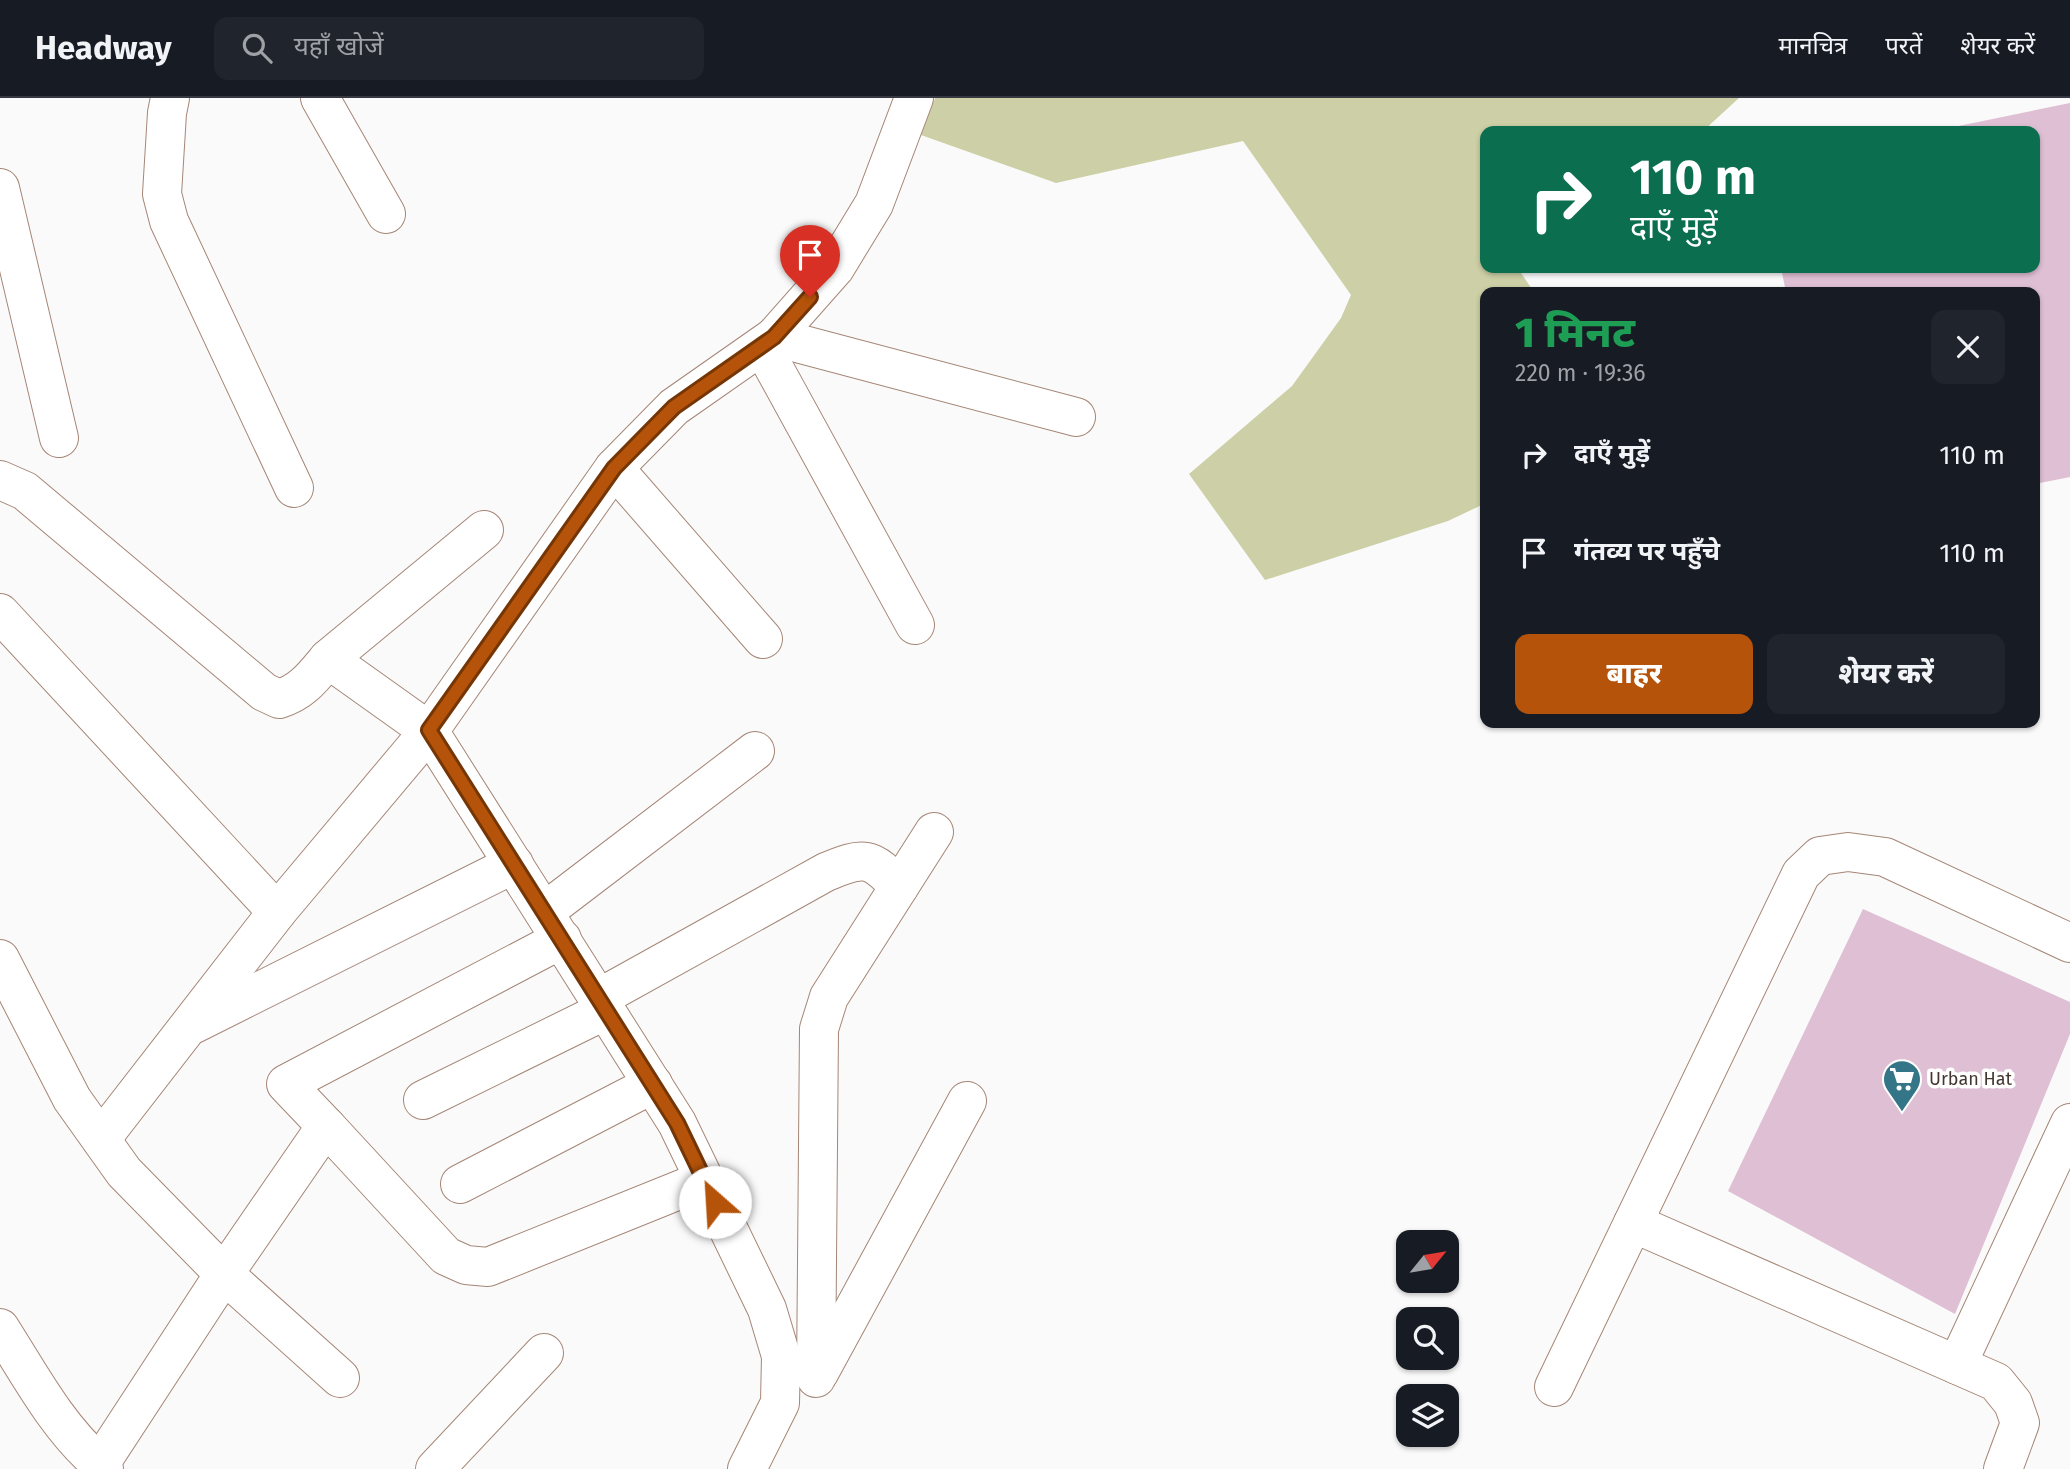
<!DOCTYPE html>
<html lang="hi">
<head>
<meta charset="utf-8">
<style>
	body { margin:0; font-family:"Fira Sans","Noto Sans Devanagari",sans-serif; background:#20242c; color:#f1f3f6; height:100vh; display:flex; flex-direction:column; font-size:26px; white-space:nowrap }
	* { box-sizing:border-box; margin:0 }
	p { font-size:23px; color:#9ea1a6 }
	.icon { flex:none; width:38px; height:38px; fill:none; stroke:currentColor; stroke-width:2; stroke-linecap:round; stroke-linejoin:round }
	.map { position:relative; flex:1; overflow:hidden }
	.side { position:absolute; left:1480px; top:189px; width:560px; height:441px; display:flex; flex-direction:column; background:#171b24; border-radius:14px; box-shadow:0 2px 5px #0004 }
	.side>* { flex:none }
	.guide { position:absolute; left:1480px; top:28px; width:560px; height:147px; border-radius:14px; box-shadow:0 2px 5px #0004; background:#0b6e4f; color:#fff; overflow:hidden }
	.needle { width:46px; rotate:60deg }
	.fabs { position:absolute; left:1396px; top:1132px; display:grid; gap:14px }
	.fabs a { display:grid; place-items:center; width:63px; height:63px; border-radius:14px; background:#171b24; box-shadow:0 2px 5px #0004; font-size:35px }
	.pin { position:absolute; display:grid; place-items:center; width:60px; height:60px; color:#fff; margin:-72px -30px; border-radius:50% 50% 50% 0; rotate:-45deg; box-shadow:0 0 7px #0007 }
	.pin .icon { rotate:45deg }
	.me { position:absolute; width:77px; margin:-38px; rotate:334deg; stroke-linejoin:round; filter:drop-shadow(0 0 5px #0008) }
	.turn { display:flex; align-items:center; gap:24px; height:147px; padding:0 35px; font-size:32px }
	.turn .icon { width:91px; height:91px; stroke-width:2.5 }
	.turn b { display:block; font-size:49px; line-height:60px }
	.round { display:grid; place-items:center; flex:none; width:74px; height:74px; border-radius:14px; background:#20242c }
	.head { display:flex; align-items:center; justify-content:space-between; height:119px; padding:0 35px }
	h1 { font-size:42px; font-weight:800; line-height:52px; color:#1e9e55 }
	.primary-button { display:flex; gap:14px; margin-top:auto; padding:14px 35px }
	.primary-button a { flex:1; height:80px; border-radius:14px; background:#b45309; color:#fff; font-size:28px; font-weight:800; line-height:80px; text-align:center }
	.primary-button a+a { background:#20242c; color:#f1f3f6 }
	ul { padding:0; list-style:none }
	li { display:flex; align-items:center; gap:21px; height:98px; padding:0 35px }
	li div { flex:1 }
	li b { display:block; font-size:26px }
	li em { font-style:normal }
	header { display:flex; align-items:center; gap:42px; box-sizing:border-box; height:98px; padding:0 35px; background:#171b24; border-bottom:2px solid #363941 }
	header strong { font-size:33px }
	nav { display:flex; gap:38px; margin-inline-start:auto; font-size:24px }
	.search { width:490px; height:63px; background:#20242c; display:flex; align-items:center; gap:18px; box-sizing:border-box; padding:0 24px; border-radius:14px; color:#9ea1a6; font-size:26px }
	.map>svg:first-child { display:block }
	.green { fill:#cdd0a6 }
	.building { fill:#dfbfd4 }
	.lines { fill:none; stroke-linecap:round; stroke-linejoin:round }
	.minor-casing { stroke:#a58676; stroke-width:40 }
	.minor { stroke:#fff; stroke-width:38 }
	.route-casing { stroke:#753606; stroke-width:18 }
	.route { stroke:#b45309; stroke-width:12 }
	.labels { text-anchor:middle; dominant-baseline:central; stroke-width:7; stroke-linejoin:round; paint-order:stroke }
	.poi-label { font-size:18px; fill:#443730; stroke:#fff; text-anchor:start }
</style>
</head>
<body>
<header>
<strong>Headway</strong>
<div class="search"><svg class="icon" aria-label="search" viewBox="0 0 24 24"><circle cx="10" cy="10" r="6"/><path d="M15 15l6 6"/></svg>यहाँ खोजें</div>
<nav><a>मानचित्र</a><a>परतें</a><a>शेयर करें</a></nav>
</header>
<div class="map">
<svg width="2070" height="1371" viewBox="0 0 2070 1371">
	<rect width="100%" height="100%" fill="#fafafa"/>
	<!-- green -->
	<polygon class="green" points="935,0 1739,0 1703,33 1486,33 1486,170 1527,170 1521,175 1534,194 1486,194 1486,405 1448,423 1265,482 1189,376 1292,288 1341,220 1351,197 1243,43 1056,85 921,37"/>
	<!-- building -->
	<g class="building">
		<polygon points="2070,5 2070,379 2035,386 2035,194 1786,194 1781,170 2035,170 2035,33 1939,32"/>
		<polygon points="1863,811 2070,904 2070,936 1955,1216 1728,1093"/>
	</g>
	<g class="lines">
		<defs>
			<g id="minor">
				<polyline points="170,0 167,15 162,96 169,123 294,390"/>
				<polyline points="320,0 386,116"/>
				<polyline points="0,90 59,340"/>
				<polyline points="774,239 1076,319"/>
				<polyline points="762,248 915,527"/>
				<polyline points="614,370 763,541"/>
				<path d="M0 382 25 393 264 594 279 601C302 594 313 579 328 561"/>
				<polyline points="484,432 328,561 429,633 677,1025 767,1211 781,1258 780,1305 747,1371"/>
				<polyline points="0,515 277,814 101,1041"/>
				<polyline points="277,814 429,633 614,370 674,309 774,239 835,170 874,106 914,0"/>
				<polyline points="544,814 755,653"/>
				<polyline points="0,861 72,1001 124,1074 224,1176 340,1280"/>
				<path d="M599 900 826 774C864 758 871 758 899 789"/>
				<polyline points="194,926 514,766"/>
				<polyline points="423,1002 606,912"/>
				<polyline points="326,1028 446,1158 466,1167 488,1169 704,1082"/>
				<polyline points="460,1086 653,986"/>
				<polyline points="1633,1125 1996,1284 2013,1305 2020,1325 2003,1371"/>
				<path d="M0 1230C30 1277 57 1329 100 1366"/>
				<polyline points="1957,1267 2070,1025"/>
				<polyline points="819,1275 967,1003"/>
				<polyline points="816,1280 819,931 829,899 934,734"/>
				<polyline points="1554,1289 1801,776 1820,758 1848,754 1885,759 2070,845"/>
				<polyline points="104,1371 100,1366 224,1176 326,1028 286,986 562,841"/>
				<polyline points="435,1371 544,1255"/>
			</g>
		</defs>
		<!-- minor casing -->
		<use href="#minor" class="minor-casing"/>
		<!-- minor -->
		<use href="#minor" class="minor"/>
	</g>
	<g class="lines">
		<defs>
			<polyline id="route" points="715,1104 677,1025 429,632 614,370 674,309 774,239 810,199"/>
		</defs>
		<!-- route casing -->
		<use href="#route" class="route-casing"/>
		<!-- route -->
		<use href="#route" class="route"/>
	</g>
	<!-- icons -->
	<defs>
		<symbol id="supermarket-pin" viewBox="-11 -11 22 30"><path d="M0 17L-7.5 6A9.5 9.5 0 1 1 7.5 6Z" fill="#347588" stroke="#fff"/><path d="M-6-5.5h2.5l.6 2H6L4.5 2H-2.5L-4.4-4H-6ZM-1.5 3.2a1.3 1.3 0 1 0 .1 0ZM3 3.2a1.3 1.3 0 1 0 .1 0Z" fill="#fff"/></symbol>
	</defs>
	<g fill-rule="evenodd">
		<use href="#supermarket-pin" x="1880" y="959" width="44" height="60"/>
	</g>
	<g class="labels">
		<!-- poi labels -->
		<g class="poi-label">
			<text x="1929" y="981">Urban Hat</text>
		</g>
	</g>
</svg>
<div class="fabs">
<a><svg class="needle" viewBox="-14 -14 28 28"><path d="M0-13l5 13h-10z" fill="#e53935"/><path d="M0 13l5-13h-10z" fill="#9ea1a6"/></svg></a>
<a><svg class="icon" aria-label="search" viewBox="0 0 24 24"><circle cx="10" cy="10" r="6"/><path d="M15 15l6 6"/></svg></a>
<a><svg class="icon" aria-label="layers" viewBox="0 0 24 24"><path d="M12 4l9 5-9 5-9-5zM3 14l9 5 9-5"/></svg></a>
</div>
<div class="pin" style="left:810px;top:199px;background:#d93025"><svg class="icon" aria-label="arrive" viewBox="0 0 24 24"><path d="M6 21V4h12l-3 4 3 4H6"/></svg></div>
<svg class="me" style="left:715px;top:1104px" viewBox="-20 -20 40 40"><circle r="19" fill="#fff"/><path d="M0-13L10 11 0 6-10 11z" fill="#b45309"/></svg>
<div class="guide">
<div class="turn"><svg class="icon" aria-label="right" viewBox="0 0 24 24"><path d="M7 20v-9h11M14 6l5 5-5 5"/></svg><div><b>110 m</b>दाएँ मुड़ें</div></div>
</div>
<section class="side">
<div class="head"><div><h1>1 मिनट</h1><p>220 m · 19:36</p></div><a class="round"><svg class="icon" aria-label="close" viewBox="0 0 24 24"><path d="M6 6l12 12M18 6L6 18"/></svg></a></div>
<ul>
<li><svg class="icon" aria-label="right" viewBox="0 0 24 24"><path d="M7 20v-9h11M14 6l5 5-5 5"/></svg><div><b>दाएँ मुड़ें</b></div><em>110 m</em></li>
<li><svg class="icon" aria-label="arrive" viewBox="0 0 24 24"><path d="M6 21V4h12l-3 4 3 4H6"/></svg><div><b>गंतव्य पर पहुँचे</b></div><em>110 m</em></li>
</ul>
<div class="primary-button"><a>बाहर</a><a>शेयर करें</a></div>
</section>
</div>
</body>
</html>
